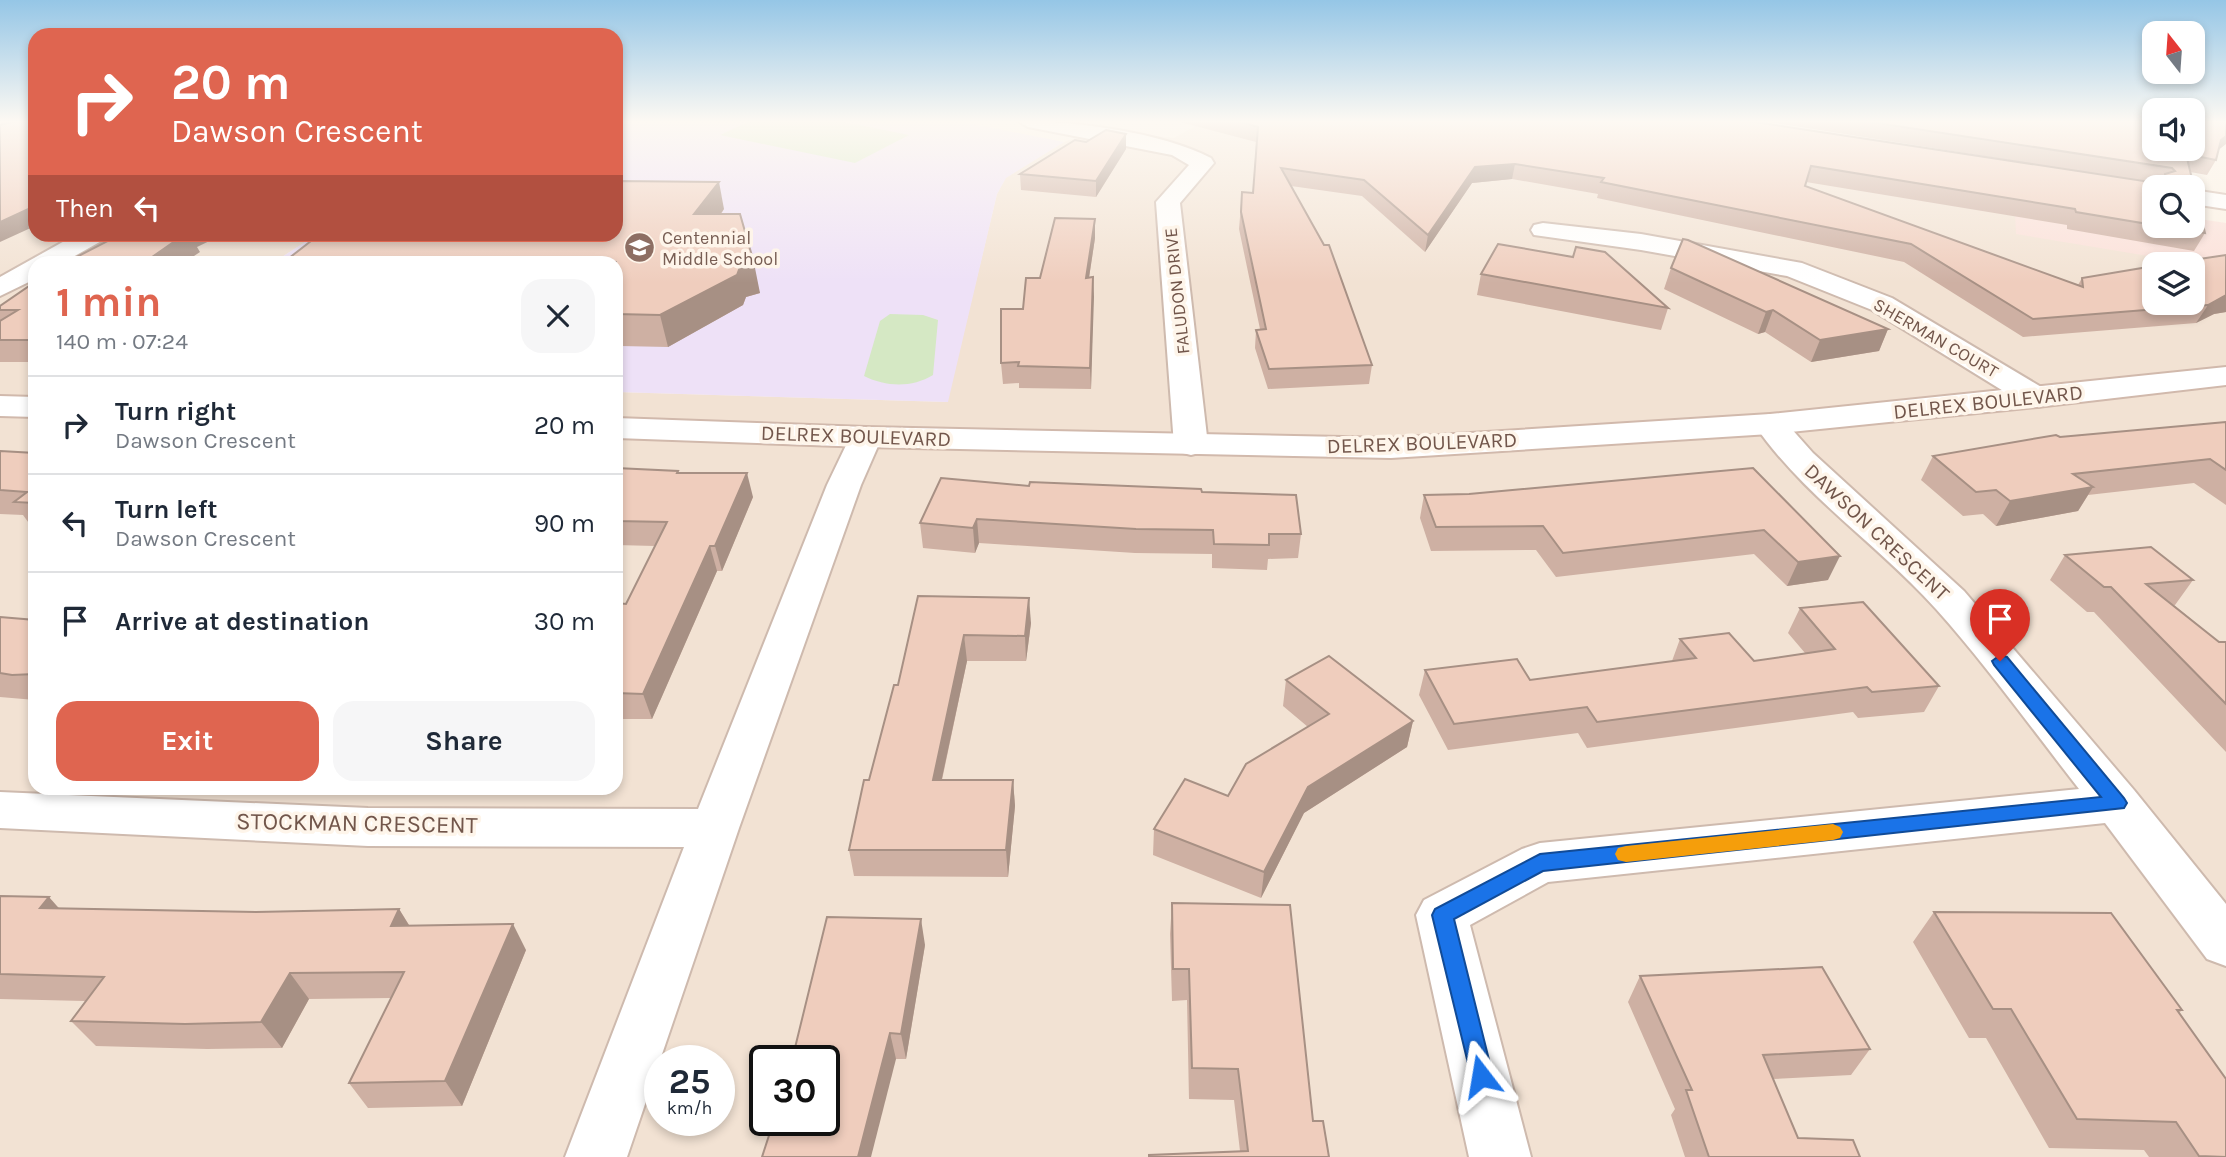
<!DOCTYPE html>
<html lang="en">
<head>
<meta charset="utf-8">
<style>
	body { margin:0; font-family:Karla,sans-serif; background:#f6f6f7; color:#1f2937; height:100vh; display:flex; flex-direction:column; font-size:26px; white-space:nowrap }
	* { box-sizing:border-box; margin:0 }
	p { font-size:23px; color:#747a83 }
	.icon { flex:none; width:38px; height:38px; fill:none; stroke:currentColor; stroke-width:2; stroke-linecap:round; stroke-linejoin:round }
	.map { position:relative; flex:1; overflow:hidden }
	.side { position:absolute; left:28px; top:256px; width:595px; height:539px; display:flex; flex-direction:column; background:#fff; border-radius:21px; box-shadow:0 4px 10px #0003 }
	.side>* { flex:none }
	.banner { position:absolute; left:28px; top:28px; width:595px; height:214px; border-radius:21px; box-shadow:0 4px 10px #0003; background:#df6550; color:#fff; overflow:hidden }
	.needle { width:46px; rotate:343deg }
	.controls { position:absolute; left:2142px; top:21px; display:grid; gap:14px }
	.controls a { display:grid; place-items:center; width:63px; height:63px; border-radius:14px; background:#fff; box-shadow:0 4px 10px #0003; font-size:35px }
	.speed { position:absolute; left:644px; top:1045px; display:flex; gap:14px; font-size:35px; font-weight:700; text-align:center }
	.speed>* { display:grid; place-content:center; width:91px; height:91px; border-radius:50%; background:#fff; box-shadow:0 4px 10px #0003; line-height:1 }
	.speed small { font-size:18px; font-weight:400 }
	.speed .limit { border:4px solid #111; border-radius:10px; background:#fff; color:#111 }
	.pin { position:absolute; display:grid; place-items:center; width:60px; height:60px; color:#fff; margin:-72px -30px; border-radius:50% 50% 50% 0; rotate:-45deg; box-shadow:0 0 7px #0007 }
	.pin .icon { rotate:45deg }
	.me { position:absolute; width:77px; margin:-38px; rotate:346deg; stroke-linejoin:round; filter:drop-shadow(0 0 5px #0008) }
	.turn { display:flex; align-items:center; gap:24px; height:147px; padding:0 28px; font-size:32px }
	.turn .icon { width:91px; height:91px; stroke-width:2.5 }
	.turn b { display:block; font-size:49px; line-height:60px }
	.then { display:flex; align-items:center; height:66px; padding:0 28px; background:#0003; gap:14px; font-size:26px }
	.round { display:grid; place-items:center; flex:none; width:74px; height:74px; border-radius:21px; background:#f6f6f7 }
	.head { display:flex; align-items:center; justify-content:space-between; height:119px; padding:0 28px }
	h1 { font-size:42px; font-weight:700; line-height:52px; color:#df6550 }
	.primary-button { display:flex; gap:14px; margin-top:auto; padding:14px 28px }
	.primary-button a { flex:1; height:80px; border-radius:21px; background:#df6550; color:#fff; font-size:28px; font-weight:700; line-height:80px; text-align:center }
	.primary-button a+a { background:#f6f6f7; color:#1f2937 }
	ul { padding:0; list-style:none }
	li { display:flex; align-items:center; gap:21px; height:98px; padding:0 28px; border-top:2px solid #e0e1e3 }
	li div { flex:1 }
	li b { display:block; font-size:26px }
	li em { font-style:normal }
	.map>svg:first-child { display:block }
	.residential { fill:#f2e2d3; fill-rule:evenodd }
	.commercial { fill:#fbe0d9 }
	.education { fill:#eee1f7 }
	.green { fill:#d5e8c4 }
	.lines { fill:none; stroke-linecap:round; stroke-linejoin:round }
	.street-casing { stroke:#cebaae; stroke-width:4 }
	.secondary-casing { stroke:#d1b9ac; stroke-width:4 }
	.street { fill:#fff; fill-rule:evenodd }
	.secondary { fill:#fff; fill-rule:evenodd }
	.wall { fill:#ceb0a3; fill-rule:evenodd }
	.shaded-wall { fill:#a79084 }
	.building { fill:#efcdbd; stroke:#a79084; stroke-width:2 }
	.route { fill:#1a73e8; stroke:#114b97; stroke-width:2 }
	.slow { fill:#f59e0b }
	.labels { text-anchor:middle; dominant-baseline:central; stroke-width:7; stroke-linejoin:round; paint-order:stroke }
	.far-education-label { font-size:18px; fill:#785e54; stroke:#fef5ea; text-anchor:start }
	.far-street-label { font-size:18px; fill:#72564b; stroke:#fef5ea }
	.street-label { font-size:21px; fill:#72564b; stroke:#fef5ea }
	.near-street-label { font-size:24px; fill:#72564b; stroke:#fef5ea }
</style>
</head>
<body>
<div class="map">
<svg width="2226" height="1157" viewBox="0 0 2226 1157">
	<rect width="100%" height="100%" fill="#fbf1e4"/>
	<!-- residential -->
	<path class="residential" d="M0 121H35V234L316 235 274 262H35V788H616V392L947 402 997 194 1005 178 1064 142 1099 129 1174 138 1204 121 2014 190 2226 269V1157H0ZM2154 264H2193V303H2154ZM660 1060H719V1120H660ZM765 1060H824V1120H765Z"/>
	<!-- commercial -->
	<polygon class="commercial" points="2014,190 2154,226 2193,226 2193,218 2226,223 2226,269 2016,234"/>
	<!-- education -->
	<polygon class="education" points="616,121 958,121 1064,142 1006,178 997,194 948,402 616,392 616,262 274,262 316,235 616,234"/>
	<!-- green -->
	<g class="green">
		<polygon points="750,121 840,121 909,135 855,163 720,135"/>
		<path d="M890 314 923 315 938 320 933 375C912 388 886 387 864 376L880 321Z"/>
	</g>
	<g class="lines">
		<defs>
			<g id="street">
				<path d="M1018 121C1074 121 1161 132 1211 158L1214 163 1180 203 1208 445 1203 452 1191 455 1179 452 1174 445 1156 202 1189 165 1172 155 1028 127Z"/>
				<polygon points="1543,223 1641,234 1802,263 1892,298 2048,391 2053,398 2048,405 2037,407 2026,405 1872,310 1787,276 1641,250 1534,235 1531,230 1534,225"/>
				<polygon points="77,234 108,234 105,239 64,262 35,262 35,279 0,296 0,277"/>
				<path d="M1770 414 1781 417 1813 453 1964 591 2134 790 2226 904V966L2207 959 2105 823 1548 882 1470 925 1531 1157H1469L1416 915 1424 900 1522 849 1540 843 2079 789C2032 729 1987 666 1936 609 1879 545 1803 496 1754 424L1759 417Z"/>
				<polygon points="866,427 878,430 882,437 861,485 739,828 627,1157 565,1157 684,847 368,846 0,828 0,792 368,808 698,809 827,485 850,437 854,430"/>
			</g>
			<g id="secondary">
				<polygon points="2193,190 2226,195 2226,209 2193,204"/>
				<polygon points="2226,367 2226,385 2037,407 1770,434 1391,458 866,447 616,438 616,418 866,427 1391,438 1770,414"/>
				<polygon points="0,396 35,397 35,417 0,416"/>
			</g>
		</defs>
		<!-- street casing -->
		<use href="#street" class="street-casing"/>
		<!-- secondary casing -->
		<use href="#secondary" class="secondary-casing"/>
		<!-- street -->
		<use href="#street" class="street"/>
		<!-- secondary -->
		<use href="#secondary" class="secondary"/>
	</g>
	<!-- wall -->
	<g class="wall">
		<path d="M1176 121H1749L2160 184 1763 121H2154L2218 150 2216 160 2207 175 2190 172 2205 233 2194 251 2067 229V225L1806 182 1805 186 2078 285 2082 278 2226 255V312L2214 314 2196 323 2023 337 1904 262 1597 198 1598 194 1512 179 1472 183 1425 252 1362 196 1291 186 1372 365 1369 384 1268 389 1255 348 1256 330 1260 329 1239 229 1242 192 1253 193 1256 142ZM2154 187 2193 226H2154Z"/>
		<polygon points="1126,149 1096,197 1021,190 1020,174"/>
		<polygon points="724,209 721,214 760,293 746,297 743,305 668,347 620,346 618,338 616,338 616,262"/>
		<polygon points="1095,238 1089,278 1093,277 1091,389 1019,388 1019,383 1003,384 1001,363 1040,278"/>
		<polygon points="1671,268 1888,329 1879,351 1811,362 1765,332 1758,334 1664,289"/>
		<polygon points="1481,274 1668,308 1661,330 1477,295"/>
		<polygon points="35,282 35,362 0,362 0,306"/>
		<polygon points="2226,422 2226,505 2194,483 2088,495 2078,511 1996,526 1983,514 1963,516 1921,480 1933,456 2060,437"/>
		<polygon points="0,451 35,453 35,526 31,526 23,515 0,514"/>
		<polygon points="616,468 678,471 679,473 753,497 722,571 717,571 652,719 616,719 616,605 626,604 655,546 616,545"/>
		<polygon points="1753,468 1828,580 1787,586 1754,554 1556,577 1536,550 1431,551 1420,518 1424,495 1469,494"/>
		<polygon points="1029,486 1202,492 1301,534 1298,558 1268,559 1267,570 1212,568 1212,554 1135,553 979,543 975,553 923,548 920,523"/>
		<polygon points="2065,555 2193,580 2175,605 2174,605 2219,642 2226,642 2226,752 2094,612 2087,612 2050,580"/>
		<polygon points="918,596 1031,623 1026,661 967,661 942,780 1013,780 1015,806 1008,877 854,876 849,850 869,780 898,685"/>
		<polygon points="1800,608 1939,686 1924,712 1858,718 1853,712 1587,748 1578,733 1448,750 1419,695 1425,670 1530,680 1672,661 1680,639 1754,661 1805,653 1788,633"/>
		<polygon points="0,617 35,620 35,700 0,697"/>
		<polygon points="1286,680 1413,721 1407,747 1304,813 1261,898 1153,855 1154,829 1228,796 1308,727 1283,706"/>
		<polygon points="0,896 59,908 256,912 399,909 409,925 526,950 462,1106 368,1108 349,1083 391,998 309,999 282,1048 207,1049 96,1046 71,1021 85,1001 0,999"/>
		<polygon points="1172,903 1313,1121 1329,1157 1240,1151 1234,1100 1189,1099 1187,1000 1172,1001 1170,934"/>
		<polygon points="1934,912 2182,1010 2179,1013 2226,1157 2149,1157 2144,1150 2049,1148 1986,1038 1969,1038 1913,942"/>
		<polygon points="925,945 906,1059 896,1059 762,1157"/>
		<polygon points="1640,976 1870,1049 1851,1075 1773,1079 1798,1138 1860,1157 1685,1157 1671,1115 1675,1109 1628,1002"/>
	</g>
	<!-- shaded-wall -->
	<g class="shaded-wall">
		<polygon points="1126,134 1126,149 1096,197 1096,181"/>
		<polygon points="2226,136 2226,144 2212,155 2221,140"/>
		<polygon points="1515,164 1512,179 1472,183 1425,252 1428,235 1475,167"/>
		<polygon points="719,182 724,209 700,242 694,214"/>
		<polygon points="35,206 35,226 0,242 0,222"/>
		<polygon points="1095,219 1095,238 1086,297 1086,278"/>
		<polygon points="185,234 224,234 197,247 200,252 185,262 146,262"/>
		<polygon points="754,263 760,293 746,297 743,305 668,347 660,315 740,267"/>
		<polygon points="1093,277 1094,297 1091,389 1090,368"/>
		<polygon points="2226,295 2226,312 2214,314 2196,323 2208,305"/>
		<polygon points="1773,310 1765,332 1758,334 1766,312"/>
		<polygon points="1888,329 1879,351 1811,362 1820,340"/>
		<polygon points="747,473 753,497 722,571 715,546"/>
		<polygon points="2093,487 2078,511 1996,526 2010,501"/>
		<polygon points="977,519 979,543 975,553 973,528"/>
		<polygon points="710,546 717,571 652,719 643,694"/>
		<polygon points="1840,556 1828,580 1787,586 1798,562"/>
		<polygon points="1029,598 1031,623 1026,661 1025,636"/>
		<polygon points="964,635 967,661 936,806 933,780"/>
		<polygon points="1413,721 1407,747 1304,813 1261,898 1264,872 1308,787"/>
		<polygon points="1013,780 1015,806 1008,877 1006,850"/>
		<polygon points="49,897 72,923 40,908"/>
		<polygon points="399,909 415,935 391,926"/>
		<polygon points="921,919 925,945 906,1059 901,1034"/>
		<polygon points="513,924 526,950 462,1106 445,1081"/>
		<polygon points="290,973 309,999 282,1048 261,1022"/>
		<polygon points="890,1033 896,1059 871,1157 858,1157"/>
	</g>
	<!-- building -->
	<g class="building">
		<polygon points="15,121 35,121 35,206 0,222 0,125"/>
		<polygon points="1237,121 1749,121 2163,184 2166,182 2165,174 2175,171 2172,168 1864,121 2154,121 2154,149 2193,149 2193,121 2226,121 2226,136 2221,140 2216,160 2186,154 2205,233 2158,226 2193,226 2193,187 2154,187 2154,225 2076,212 2075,209 1811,166 1805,186 2083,287 2082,278 2154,266 2154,303 2193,303 2193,264 2166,264 2226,255 2226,295 2208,305 2033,319 1911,244 1601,182 1604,178 1515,164 1475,167 1428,235 1364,180 1281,168 1324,245 1329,245 1372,365 1269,369 1256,330 1266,329 1241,212 1242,192 1253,193 1258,127"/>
		<polygon points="1106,130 1126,134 1096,181 1020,174 1075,140 1086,142"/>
		<polygon points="616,181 719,182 694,214 740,214 754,263 740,267 737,275 660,315 616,314 616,262 284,262 320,234 616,234"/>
		<polygon points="1055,218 1095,219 1086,278 1093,277 1090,368 1018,366 1019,362 1001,363 1001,309 1023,309 1026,278 1040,278"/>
		<polygon points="121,234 185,234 145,262 67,262"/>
		<polygon points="1683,239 1688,240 1888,329 1820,340 1773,310 1766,312 1671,268"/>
		<polygon points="1498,244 1573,257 1576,247 1605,252 1668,308 1481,274"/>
		<polygon points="35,282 35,340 0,340 0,321 18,310 0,310 0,306"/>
		<polygon points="2226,422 2226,470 2210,459 2073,474 2093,487 2010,501 1996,490 1976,492 1933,456 2056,435 2060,437"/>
		<polygon points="0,451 35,453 35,503 14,502 27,492 0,490"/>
		<polygon points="616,468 678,471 677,473 747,473 715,546 710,546 643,694 616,693 616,605 617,603 626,604 667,522 616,521"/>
		<polygon points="1753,468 1840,556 1798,562 1764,530 1563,553 1543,526 1436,527 1424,495 1469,494"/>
		<polygon points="941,478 1029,486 1030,482 1201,489 1202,492 1296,495 1301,534 1269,534 1269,545 1214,544 1213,530 1136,529 977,519 973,528 920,523"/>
		<polygon points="2151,547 2193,580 2146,584 2219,642 2226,642 2226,704 2111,587 2104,587 2065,555"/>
		<polygon points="918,596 1029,598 1025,636 964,635 933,780 1013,780 1006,850 849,850 864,780 869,780 894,685 898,685"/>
		<polygon points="1863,602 1939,686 1872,692 1867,687 1597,722 1587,707 1454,724 1425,670 1517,659 1530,680 1696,658 1680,639 1729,633 1754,661 1835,649 1800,608"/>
		<polygon points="0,617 35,620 35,674 12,675 0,673"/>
		<polygon points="1329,656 1413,721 1308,787 1264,872 1154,829 1185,779 1228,796 1246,764 1329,714 1286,680"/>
		<polygon points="0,896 49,897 40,908 256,912 399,909 391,926 513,924 445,1081 349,1083 404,972 290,973 261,1022 185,1024 71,1021 104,977 0,974"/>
		<polygon points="1172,903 1290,905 1313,1121 1323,1121 1329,1157 1149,1157 1149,1155 1248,1151 1238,1069 1192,1068 1189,969 1173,969"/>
		<polygon points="1934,912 2111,913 2182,1010 2177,1010 2226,1079 2226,1157 2199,1156 2176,1122 2077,1119 2011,1009 1993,1009"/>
		<polygon points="827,917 921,919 901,1034 890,1033 858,1157 762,1157 774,1120 824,1120 824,1060 792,1060"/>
		<polygon points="1822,967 1870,1049 1763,1055 1798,1138 1853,1140 1860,1157 1709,1157 1686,1090 1692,1090 1640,976"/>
	</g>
	<!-- sky -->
	<linearGradient id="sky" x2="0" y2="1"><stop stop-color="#95c6e6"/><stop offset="0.43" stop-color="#fdf9f3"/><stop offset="1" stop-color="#fdf9f3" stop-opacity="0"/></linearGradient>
	<rect width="2226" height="283" fill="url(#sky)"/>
	<!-- route -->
	<polygon class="route" points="2000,655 2007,657 2124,798 2127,803 2124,808 1543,871 1454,919 1493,1076 1489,1084 1481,1088 1473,1084 1432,915 1435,909 1540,854 2101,797 1994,665 1992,661"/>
	<!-- slow -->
	<polygon class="slow" points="1833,824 1840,827 1843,832 1840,838 1833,840 1626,862 1618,860 1615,854 1618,848 1626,846"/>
	<!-- icons -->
	<defs>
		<symbol id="school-disc" viewBox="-11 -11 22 22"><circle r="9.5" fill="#8d6e63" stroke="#fef5ea"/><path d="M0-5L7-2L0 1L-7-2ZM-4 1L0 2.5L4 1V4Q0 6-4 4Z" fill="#fff"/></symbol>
	</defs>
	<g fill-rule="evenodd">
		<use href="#school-disc" x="622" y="230" width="35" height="35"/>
	</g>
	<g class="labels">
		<!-- far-education labels -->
		<g class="far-education-label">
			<text x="662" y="238">Centennial<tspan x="662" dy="21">Middle School</tspan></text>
		</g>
		<!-- far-street labels -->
		<g class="far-street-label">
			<text transform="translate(1177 291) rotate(-96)">FALUDON DRIVE</text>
			<text transform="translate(1936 338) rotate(30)">SHERMAN COURT</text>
		</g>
		<!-- street labels -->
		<g class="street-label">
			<text transform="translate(1988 402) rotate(-6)">DELREX BOULEVARD</text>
			<text transform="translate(856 436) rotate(2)">DELREX BOULEVARD</text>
			<text transform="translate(1422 443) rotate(-2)">DELREX BOULEVARD</text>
			<text transform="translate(1877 532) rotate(43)">DAWSON CRESCENT</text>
		</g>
		<!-- near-street labels -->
		<g class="near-street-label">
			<text transform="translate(357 823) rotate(1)">STOCKMAN CRESCENT</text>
		</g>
	</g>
</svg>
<div class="controls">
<a><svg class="needle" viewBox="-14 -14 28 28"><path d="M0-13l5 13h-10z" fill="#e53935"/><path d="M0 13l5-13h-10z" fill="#747a83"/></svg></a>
<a><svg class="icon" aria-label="sound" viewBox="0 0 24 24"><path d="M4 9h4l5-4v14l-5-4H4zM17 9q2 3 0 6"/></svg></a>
<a><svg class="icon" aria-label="search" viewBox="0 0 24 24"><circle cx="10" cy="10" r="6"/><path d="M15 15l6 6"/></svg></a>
<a><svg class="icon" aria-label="layers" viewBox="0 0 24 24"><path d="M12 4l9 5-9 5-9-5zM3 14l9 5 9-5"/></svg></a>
</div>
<div class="speed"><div>25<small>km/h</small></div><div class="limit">30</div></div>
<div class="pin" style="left:2000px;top:661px;background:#d93025"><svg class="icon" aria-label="arrive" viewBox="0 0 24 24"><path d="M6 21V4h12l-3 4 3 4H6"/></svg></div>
<svg class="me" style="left:1481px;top:1076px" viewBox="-20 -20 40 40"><path d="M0-17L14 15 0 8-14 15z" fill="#1a73e8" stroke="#fff" stroke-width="4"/></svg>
<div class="banner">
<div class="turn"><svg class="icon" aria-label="right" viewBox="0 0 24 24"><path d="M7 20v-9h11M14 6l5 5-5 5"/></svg><div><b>20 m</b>Dawson Crescent</div></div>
<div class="then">Then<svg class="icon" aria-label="left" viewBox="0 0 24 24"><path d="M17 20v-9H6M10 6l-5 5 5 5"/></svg></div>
</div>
<section class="side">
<div class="head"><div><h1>1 min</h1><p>140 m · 07:24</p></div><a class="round"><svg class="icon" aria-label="close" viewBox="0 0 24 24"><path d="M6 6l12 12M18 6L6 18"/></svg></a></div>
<ul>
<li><svg class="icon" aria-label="right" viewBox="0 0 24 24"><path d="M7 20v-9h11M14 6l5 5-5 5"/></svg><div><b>Turn right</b><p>Dawson Crescent</p></div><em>20 m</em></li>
<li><svg class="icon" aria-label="left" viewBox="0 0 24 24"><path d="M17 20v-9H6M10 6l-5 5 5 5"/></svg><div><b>Turn left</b><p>Dawson Crescent</p></div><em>90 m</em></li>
<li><svg class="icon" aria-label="arrive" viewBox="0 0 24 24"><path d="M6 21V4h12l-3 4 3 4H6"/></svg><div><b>Arrive at destination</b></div><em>30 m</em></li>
</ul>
<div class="primary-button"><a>Exit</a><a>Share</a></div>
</section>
</div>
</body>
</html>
